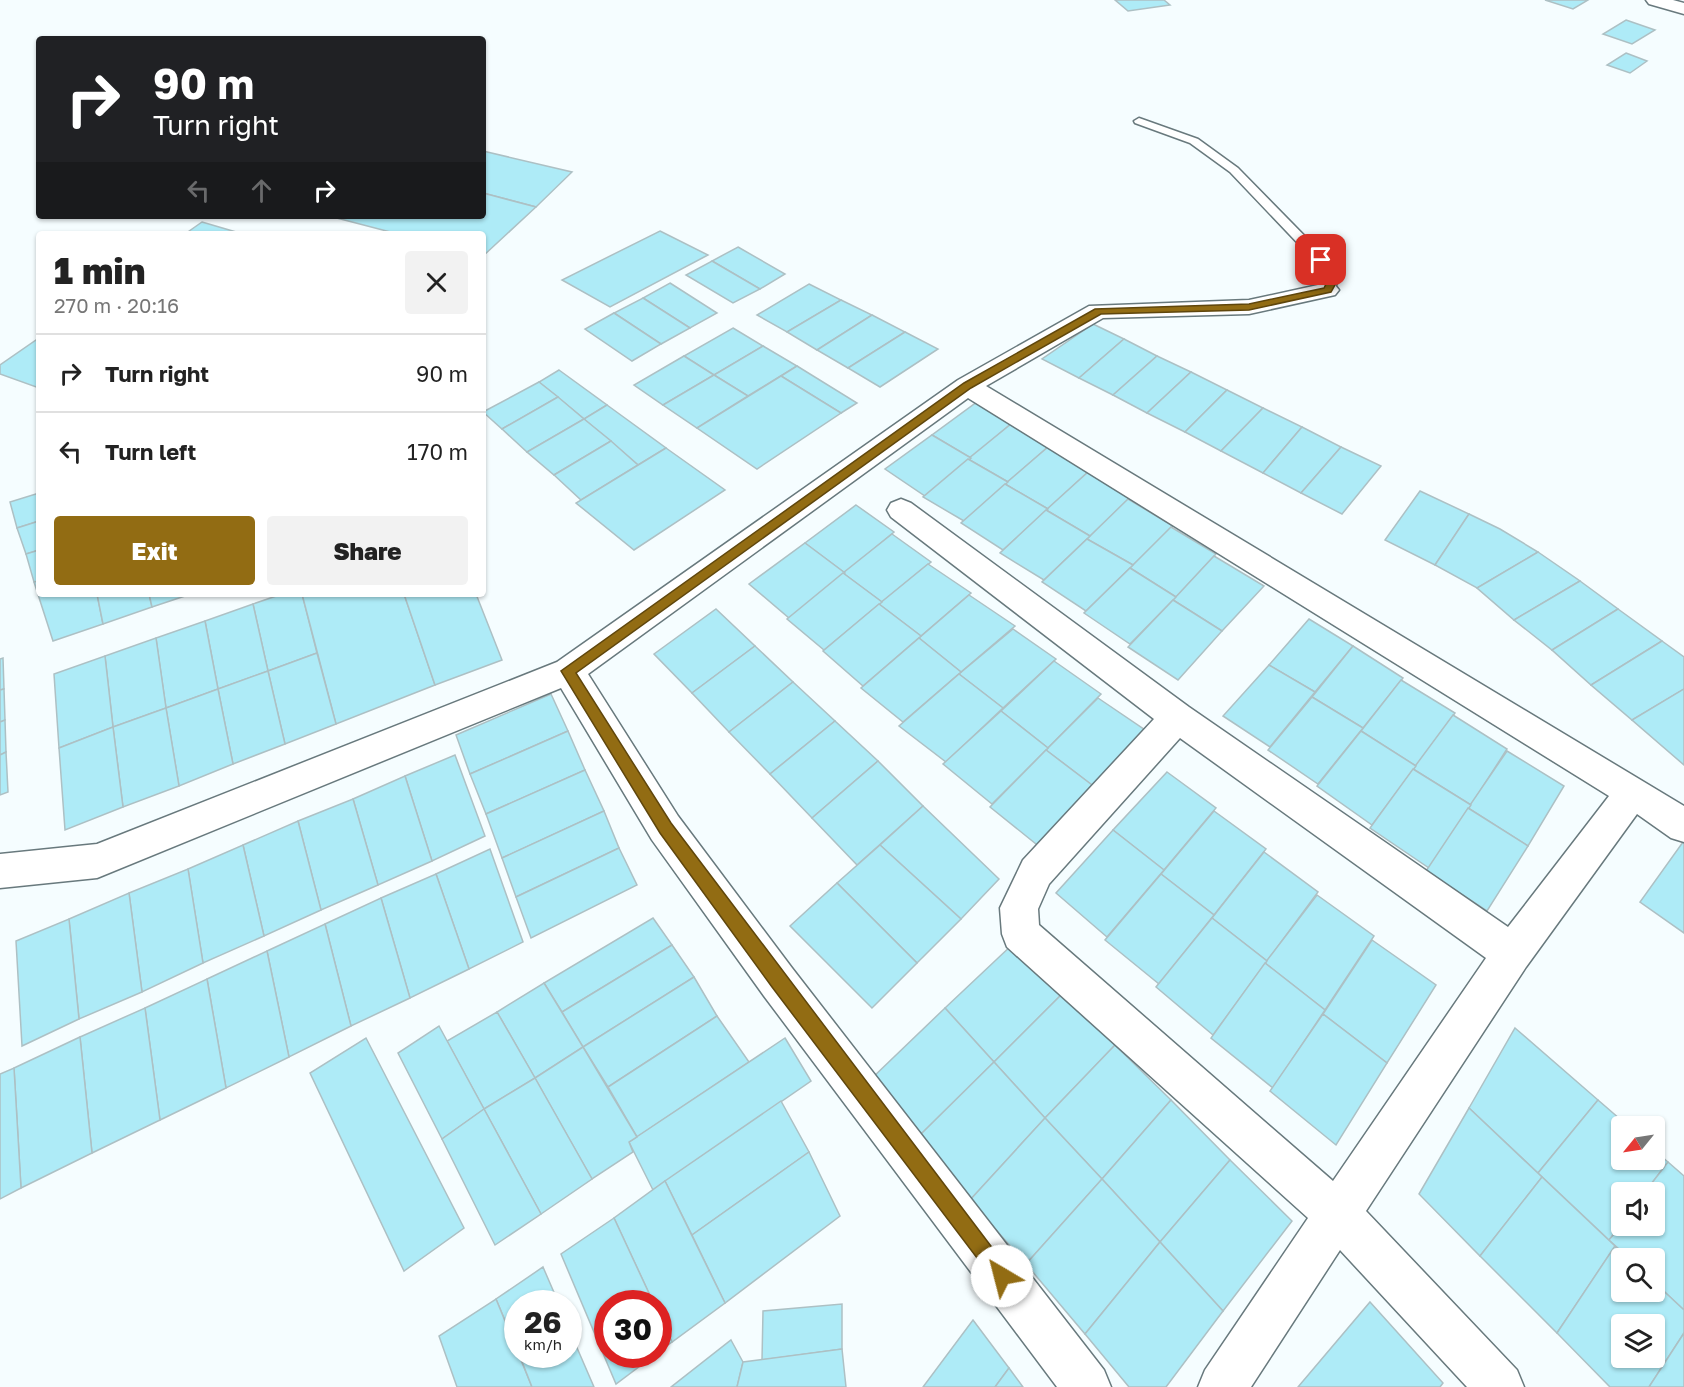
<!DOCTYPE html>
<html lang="en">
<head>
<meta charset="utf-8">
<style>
	body { margin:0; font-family:"Golos Text",sans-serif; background:#f2f2f2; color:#222; height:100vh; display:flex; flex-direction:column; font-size:22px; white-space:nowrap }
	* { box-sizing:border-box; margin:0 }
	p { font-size:20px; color:#767676 }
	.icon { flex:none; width:33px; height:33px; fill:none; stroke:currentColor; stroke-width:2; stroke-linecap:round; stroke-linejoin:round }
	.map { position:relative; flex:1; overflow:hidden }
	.details { position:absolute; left:36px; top:231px; width:450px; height:366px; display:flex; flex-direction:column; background:#fff; border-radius:6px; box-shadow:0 2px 4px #0004 }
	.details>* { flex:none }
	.banner { position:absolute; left:36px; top:36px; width:450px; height:183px; border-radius:6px; box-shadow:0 2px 4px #0004; background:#202124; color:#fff; overflow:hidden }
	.needle { width:39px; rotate:240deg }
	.controls { position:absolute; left:1611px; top:1116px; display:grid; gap:12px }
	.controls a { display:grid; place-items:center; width:54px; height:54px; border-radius:6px; background:#fff; box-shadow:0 2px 4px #0004; font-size:30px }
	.speed { position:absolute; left:504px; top:1290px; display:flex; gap:12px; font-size:30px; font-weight:700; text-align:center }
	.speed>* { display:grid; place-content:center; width:78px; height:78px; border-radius:50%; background:#fff; box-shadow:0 2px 4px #0004; line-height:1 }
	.speed small { font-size:15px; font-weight:400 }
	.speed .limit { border:9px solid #d22; background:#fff; color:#111 }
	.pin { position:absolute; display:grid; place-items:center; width:51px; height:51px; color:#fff; margin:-26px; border-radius:12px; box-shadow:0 3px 9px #0006 }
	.me { position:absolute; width:66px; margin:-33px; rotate:323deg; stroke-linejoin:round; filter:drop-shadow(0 0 4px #0008) }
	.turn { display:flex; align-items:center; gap:21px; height:126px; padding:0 18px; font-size:27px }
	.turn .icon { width:78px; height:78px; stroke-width:2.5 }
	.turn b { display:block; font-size:42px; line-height:51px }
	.lanes { display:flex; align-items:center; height:57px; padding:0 18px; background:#0003; justify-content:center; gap:30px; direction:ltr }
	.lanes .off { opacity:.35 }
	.round { display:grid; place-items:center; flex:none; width:63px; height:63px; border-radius:6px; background:#f2f2f2 }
	.overview { display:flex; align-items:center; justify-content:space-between; height:102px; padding:0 18px }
	h1 { font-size:36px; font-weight:800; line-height:45px }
	.action { display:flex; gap:12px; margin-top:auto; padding:12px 18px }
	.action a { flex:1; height:69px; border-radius:6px; background:#926c13; color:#fff; font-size:24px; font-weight:800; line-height:69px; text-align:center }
	.action a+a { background:#f2f2f2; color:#222 }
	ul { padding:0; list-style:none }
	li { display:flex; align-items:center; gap:18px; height:78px; padding:0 18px; border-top:2px solid #e0e0e0 }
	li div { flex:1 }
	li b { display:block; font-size:22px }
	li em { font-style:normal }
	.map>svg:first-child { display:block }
	.building { fill:#aeebf7; stroke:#adc0c4; stroke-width:1.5; fill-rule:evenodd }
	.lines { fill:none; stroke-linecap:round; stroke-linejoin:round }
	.service-casing { stroke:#68797d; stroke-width:3 }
	.minor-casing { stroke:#68797d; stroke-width:3 }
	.service { fill:#fff; fill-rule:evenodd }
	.minor { fill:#fff; fill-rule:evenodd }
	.route { fill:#926c13; stroke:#5f460c; stroke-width:1.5 }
</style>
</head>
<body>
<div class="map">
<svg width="1684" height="1387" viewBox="0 0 1684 1387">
	<rect width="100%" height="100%" fill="#f5fdff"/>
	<!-- building -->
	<g class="building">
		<polygon points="1115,0 1164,0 1170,5 1128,11"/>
		<polygon points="1545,0 1588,0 1573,9"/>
		<polygon points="1626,20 1655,30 1632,44 1603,34"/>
		<polygon points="1626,53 1647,61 1630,73 1607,65"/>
		<polygon points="483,151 572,172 536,207 483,193"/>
		<polygon points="483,193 536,207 483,256 483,234 398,234 329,216 483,216"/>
		<polygon points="202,222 243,234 185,234"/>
		<polygon points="660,231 708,255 610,307 562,280"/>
		<polygon points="738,247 785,274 760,289 712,261"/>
		<polygon points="712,261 760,289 733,303 686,275"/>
		<polygon points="670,283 717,313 690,328 643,298"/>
		<polygon points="809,284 841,300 787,332 757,315"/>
		<polygon points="643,298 690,328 661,344 614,313"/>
		<polygon points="841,300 872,315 817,350 787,332"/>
		<polygon points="614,313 661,344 632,361 585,329"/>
		<polygon points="872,315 905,332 848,368 817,350"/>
		<polygon points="1093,324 1124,339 1079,378 1042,359"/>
		<polygon points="733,328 763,346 714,375 684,356"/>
		<polygon points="905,332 938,349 880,387 848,368"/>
		<polygon points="39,338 39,388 0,374 0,365"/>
		<polygon points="1124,339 1157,356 1113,395 1079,378"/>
		<polygon points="763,346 797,366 748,396 714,375"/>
		<polygon points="684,356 714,375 663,405 634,385"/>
		<polygon points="1157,356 1191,372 1147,413 1113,395"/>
		<polygon points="797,366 857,403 841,413 781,376"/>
		<polygon points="559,370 607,405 584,419 539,382"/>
		<polygon points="1191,372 1227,390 1185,432 1147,413"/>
		<polygon points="714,375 748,396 697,428 663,405"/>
		<polygon points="781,376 841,413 757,469 697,428"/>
		<polygon points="539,382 558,397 502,429 483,412"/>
		<polygon points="1227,390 1263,408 1221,451 1185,432"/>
		<polygon points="558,397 584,419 527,452 502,429"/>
		<polygon points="977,402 1013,422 971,458 932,435"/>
		<polygon points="607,405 666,448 638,465 584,419"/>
		<polygon points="1263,408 1302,427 1263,473 1221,451"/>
		<polygon points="584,419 611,441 554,475 527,452"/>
		<polygon points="1011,424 1049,446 1008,482 968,459"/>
		<polygon points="1302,427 1341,447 1301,493 1263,473"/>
		<polygon points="932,435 971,458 925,496 885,469"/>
		<polygon points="611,441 638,465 581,500 554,475"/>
		<polygon points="1048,447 1088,472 1048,509 1005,484"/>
		<polygon points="1341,447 1381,466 1342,514 1301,493"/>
		<polygon points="666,448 725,490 634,550 576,503"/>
		<polygon points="968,459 1008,482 964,521 923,497"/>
		<polygon points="1088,472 1130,498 1090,536 1046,510"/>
		<polygon points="1005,484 1048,509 1003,550 961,523"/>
		<polygon points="1420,491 1469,514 1435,565 1385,540"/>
		<polygon points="39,493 39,521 17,528 10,502"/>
		<polygon points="1128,499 1173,526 1133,565 1087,539"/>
		<polygon points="856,505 894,532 845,573 805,543"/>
		<polygon points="1046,510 1090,536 1044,580 1000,553"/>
		<polygon points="1469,514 1500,529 1538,552 1477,588 1435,565"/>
		<polygon points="39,521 39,550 26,554 17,528"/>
		<polygon points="1171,527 1216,554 1176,597 1130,568"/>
		<polygon points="892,534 931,562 882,602 843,573"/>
		<polygon points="1087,539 1133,565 1086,611 1042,582"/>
		<polygon points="805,543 845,573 789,618 749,584"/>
		<polygon points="39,550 39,581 34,582 26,554"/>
		<polygon points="1538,552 1580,581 1514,620 1477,588"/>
		<polygon points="1214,556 1264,586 1222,631 1173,600"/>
		<polygon points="928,564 971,593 921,636 879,604"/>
		<polygon points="1130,568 1176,597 1130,644 1084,613"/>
		<polygon points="843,573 882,602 824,650 787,619"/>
		<polygon points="39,581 39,594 97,594 103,624 53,641 34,582"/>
		<polygon points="1580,581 1618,609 1552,650 1514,620"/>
		<polygon points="97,594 149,594 152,607 103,624"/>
		<polygon points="149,594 191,594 152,607"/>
		<polygon points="282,594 302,594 317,653 268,671 253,604"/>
		<polygon points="302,594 404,594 435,685 336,724"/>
		<polygon points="404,594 476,594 502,660 435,685"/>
		<polygon points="969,595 1015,626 961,672 919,638"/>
		<polygon points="1173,600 1222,631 1178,680 1128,647"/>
		<polygon points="253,604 268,671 218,689 205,621"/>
		<polygon points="879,604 921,636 863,686 823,651"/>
		<polygon points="716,609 755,646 692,693 654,654"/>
		<polygon points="1618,609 1662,641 1591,685 1552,650"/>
		<polygon points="1309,619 1353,646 1315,692 1269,665"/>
		<polygon points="205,621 218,689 166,708 156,638"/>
		<polygon points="1013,629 1056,659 1003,708 959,674"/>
		<polygon points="156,638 166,708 113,727 105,656"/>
		<polygon points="919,638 961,672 903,722 861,688"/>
		<polygon points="1662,641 1684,657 1684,689 1632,720 1591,685"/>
		<polygon points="755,646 793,682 729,732 692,693"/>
		<polygon points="1353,646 1403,678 1363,728 1312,697"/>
		<polygon points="317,653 336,724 285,744 268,671"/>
		<polygon points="105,656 113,727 59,748 54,674"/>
		<polygon points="3,658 4,689 0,690 0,659"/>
		<polygon points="1054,661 1101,694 1048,748 1001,711"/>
		<polygon points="1269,665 1315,692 1270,747 1223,716"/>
		<polygon points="268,671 285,744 233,764 218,689"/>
		<polygon points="959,674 1003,708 946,762 899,726"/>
		<polygon points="1401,680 1455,713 1416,766 1361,731"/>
		<polygon points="793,682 835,721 770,774 729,732"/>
		<polygon points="4,689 5,720 0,722 0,690"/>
		<polygon points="218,689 233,764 179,786 166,708"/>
		<polygon points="1684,689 1684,765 1632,720"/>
		<polygon points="551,694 568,731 470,774 456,735"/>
		<polygon points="1312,697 1363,728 1318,784 1268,750"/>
		<polygon points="1098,698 1148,732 1096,788 1046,750"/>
		<polygon points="166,708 179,786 123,807 113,727"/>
		<polygon points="1001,711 1048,748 992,804 943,764"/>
		<polygon points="1453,715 1507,749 1471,805 1413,769"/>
		<polygon points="5,720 6,752 0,755 0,722"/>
		<polygon points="835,721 878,761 812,818 770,774"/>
		<polygon points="113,727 123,807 65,830 59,748"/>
		<polygon points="568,731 585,770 486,814 470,774"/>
		<polygon points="1361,731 1416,766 1372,825 1317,786"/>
		<polygon points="1046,750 1096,788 1041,848 990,807"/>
		<polygon points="1507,751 1564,786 1528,846 1468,808"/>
		<polygon points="6,752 8,792 0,795 0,755"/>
		<polygon points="455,755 485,836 432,861 405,776"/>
		<polygon points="878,761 923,806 857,865 812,818"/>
		<polygon points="1413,769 1471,805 1429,868 1370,828"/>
		<polygon points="585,770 604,811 502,858 486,814"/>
		<polygon points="1167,772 1216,808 1164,870 1113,830"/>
		<polygon points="405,776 432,861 378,885 353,799"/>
		<polygon points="353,799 378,885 321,910 298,821"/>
		<polygon points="923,806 999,879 961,919 880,845"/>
		<polygon points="1468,808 1528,846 1487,911 1426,871"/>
		<polygon points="604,811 619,848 516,897 502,858"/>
		<polygon points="1214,811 1266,849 1214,915 1161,874"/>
		<polygon points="298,821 321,910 264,936 243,845"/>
		<polygon points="1113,830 1164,870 1107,937 1056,893"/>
		<polygon points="1683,842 1684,842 1684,933 1640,902"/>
		<polygon points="243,845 264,936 203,963 188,869"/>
		<polygon points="880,845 961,919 917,963 837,883"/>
		<polygon points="619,848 637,885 531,938 516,897"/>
		<polygon points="490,849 523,942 469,969 436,874"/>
		<polygon points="1264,852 1318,892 1267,961 1212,918"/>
		<polygon points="188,869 203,963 142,992 129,893"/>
		<polygon points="436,874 469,969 410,998 381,898"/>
		<polygon points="1161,874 1214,915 1159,984 1105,940"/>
		<polygon points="837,883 917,963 872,1008 790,926"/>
		<polygon points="129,893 142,992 79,1019 69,919"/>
		<polygon points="1317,895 1374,936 1325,1010 1265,963"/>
		<polygon points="381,898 410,998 351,1026 325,924"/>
		<polygon points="653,918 672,945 562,1012 544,983"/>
		<polygon points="1212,918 1267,961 1213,1035 1156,987"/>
		<polygon points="69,919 79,1019 22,1046 16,941"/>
		<polygon points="325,924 351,1026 289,1057 267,951"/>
		<polygon points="1372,940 1436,985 1387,1063 1323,1014"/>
		<polygon points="1014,943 1063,993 994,1062 945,1008"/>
		<polygon points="672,945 694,977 583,1047 562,1012"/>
		<polygon points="267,951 289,1057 226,1088 207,979"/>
		<polygon points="1265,963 1325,1010 1273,1088 1211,1038"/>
		<polygon points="694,977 717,1016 608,1087 583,1047"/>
		<polygon points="207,979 226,1088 160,1120 145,1008"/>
		<polygon points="544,983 583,1047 535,1078 497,1012"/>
		<polygon points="1063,993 1115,1045 1045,1118 994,1062"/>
		<polygon points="145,1008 160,1120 92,1153 80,1037"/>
		<polygon points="945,1008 994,1062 918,1137 870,1080"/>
		<polygon points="497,1012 535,1078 484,1109 447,1041"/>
		<polygon points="1323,1014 1387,1063 1336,1145 1270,1091"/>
		<polygon points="717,1016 749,1062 637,1137 608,1087"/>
		<polygon points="439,1026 484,1109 442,1139 398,1053"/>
		<polygon points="1515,1028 1598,1100 1538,1173 1469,1108"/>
		<polygon points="80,1037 92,1153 21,1188 14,1068"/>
		<polygon points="366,1038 464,1228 404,1271 310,1073"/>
		<polygon points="785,1038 811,1081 653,1190 629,1142"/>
		<polygon points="1115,1045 1171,1100 1102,1179 1045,1118"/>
		<polygon points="583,1047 637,1137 629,1142 633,1152 592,1179 535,1078"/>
		<polygon points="994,1062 1045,1118 970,1200 918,1137"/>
		<polygon points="14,1068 21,1188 0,1199 0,1074"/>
		<polygon points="535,1078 592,1179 541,1214 484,1109"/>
		<polygon points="1171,1100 1230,1160 1160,1242 1102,1179"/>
		<polygon points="1598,1100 1628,1126 1622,1126 1622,1160 1654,1160 1654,1150 1668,1162 1645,1192 1622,1192 1622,1224 1609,1240 1538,1173"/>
		<polygon points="781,1101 809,1152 692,1235 665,1181"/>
		<polygon points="1469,1108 1542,1177 1480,1256 1419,1194"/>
		<polygon points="484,1109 541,1214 495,1245 442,1139"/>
		<polygon points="1045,1118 1102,1179 1026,1264 970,1200"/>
		<polygon points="809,1152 840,1216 725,1303 692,1235"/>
		<polygon points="1230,1160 1292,1221 1223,1311 1160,1242"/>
		<polygon points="1668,1162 1684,1176 1684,1310 1654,1282 1654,1258 1629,1258 1609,1240 1622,1224 1654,1226 1654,1192 1645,1192"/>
		<polygon points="1542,1177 1615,1246 1557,1333 1480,1256"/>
		<polygon points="1102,1179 1160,1242 1085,1334 1026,1264"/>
		<polygon points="665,1181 725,1303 672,1342 658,1313 658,1304 654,1304 614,1218"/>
		<polygon points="614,1218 654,1304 608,1304 608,1354 656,1354 616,1384 561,1254"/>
		<polygon points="1160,1242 1223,1311 1166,1387 1129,1387 1085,1334"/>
		<path d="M1615 1246 1629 1258H1622V1292H1654V1282L1684 1310V1333L1649 1387H1610L1557 1333ZM1622 1324H1654V1358H1622Z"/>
		<polygon points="543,1267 559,1304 518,1304 518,1351 496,1299"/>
		<polygon points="496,1299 532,1387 457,1387 439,1336"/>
		<polygon points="1370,1302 1443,1383 1440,1387 1298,1387"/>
		<polygon points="842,1304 842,1349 762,1360 763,1311"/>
		<polygon points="658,1313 672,1342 658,1352"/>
		<polygon points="973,1320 1009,1368 995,1387 923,1387"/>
		<polygon points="568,1327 594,1387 532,1387 519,1354 568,1354"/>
		<polygon points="1684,1333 1684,1387 1649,1387"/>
		<polygon points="731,1340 743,1362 737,1387 671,1387"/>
		<polygon points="842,1349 846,1387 737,1387 743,1362"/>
		<polygon points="1009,1368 1023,1387 995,1387"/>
	</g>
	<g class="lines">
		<defs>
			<polygon id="service" points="1139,118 1198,139 1238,168 1340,272 1341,275 1332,293 1322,293 1321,290 1328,275 1230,172 1190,143 1135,123 1134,121"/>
			<g id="minor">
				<polygon points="1646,0 1673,0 1684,3 1684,14 1649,4"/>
				<path d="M1327 283 1335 285 1339 290 1335 295 1249 314 1103 318 986 386 1684 806V842L1671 838 1637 814 1526 967 1366 1211 1517 1370 1524 1387H1467L1340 1250 1251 1387H1198L1205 1370 1308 1218 1007 947 1002 934 1000 908 1023 860 1154 719 891 517 887 510 891 503 901 499 911 503 1189 707 1508 927 1609 796 968 398 588 674 678 816 792 968 1104 1370 1111 1387H1057L764 996 652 840 561 688 97 878 0 888V854L97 844 557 662 958 380 1089 306 1249 300ZM1180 738 1486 958 1333 1181 1039 925 1038 909 1049 884Z"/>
			</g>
		</defs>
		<!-- service casing -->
		<use href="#service" class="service-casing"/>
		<!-- minor casing -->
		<use href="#minor" class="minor-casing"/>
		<!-- service -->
		<use href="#service" class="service"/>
		<!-- minor -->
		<use href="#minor" class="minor"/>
	</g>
	<!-- route -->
	<polygon class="route" points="1318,258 1324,258 1340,276 1331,292 1249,310 1101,314 971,388 576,673 671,823 1009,1270 1012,1276 1009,1283 1002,1286 996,1283 772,987 660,833 561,671 964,383 1095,309 1249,304 1324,288 1330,276 1318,262"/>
</svg>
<div class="controls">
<a><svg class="needle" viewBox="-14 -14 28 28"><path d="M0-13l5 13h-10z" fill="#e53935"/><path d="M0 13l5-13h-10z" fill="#767676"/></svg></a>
<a><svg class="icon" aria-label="sound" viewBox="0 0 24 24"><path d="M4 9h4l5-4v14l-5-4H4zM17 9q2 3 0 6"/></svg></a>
<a><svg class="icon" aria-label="search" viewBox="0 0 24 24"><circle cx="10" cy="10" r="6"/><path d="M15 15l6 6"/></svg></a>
<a><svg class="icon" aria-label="layers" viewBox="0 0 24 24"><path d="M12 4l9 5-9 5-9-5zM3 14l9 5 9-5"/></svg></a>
</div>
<div class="speed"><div>26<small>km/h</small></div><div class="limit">30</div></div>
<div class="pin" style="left:1321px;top:260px;background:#d93025"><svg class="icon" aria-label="arrive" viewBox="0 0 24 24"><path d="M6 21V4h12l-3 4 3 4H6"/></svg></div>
<svg class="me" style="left:1002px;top:1276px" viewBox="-20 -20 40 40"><circle r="19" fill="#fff"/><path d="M0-13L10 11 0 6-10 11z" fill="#926c13"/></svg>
<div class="banner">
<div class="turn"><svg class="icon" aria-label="right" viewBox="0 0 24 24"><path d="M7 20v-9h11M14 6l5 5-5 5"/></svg><div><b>90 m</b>Turn right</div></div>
<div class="lanes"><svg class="icon off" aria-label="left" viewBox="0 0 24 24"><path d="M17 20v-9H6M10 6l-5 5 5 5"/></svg><svg class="icon off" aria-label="ahead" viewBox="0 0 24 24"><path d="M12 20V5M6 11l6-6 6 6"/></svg><svg class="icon" aria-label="right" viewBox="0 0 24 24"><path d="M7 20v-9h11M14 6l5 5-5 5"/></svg></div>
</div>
<section class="details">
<div class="overview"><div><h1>1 min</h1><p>270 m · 20:16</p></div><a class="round"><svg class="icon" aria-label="close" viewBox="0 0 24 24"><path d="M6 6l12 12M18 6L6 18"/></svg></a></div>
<ul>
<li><svg class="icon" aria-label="right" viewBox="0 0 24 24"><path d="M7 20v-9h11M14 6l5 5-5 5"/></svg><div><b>Turn right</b></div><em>90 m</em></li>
<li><svg class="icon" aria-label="left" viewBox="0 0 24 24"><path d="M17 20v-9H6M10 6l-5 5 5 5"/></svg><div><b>Turn left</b></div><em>170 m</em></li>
</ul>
<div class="action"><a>Exit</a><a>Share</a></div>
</section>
</div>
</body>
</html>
